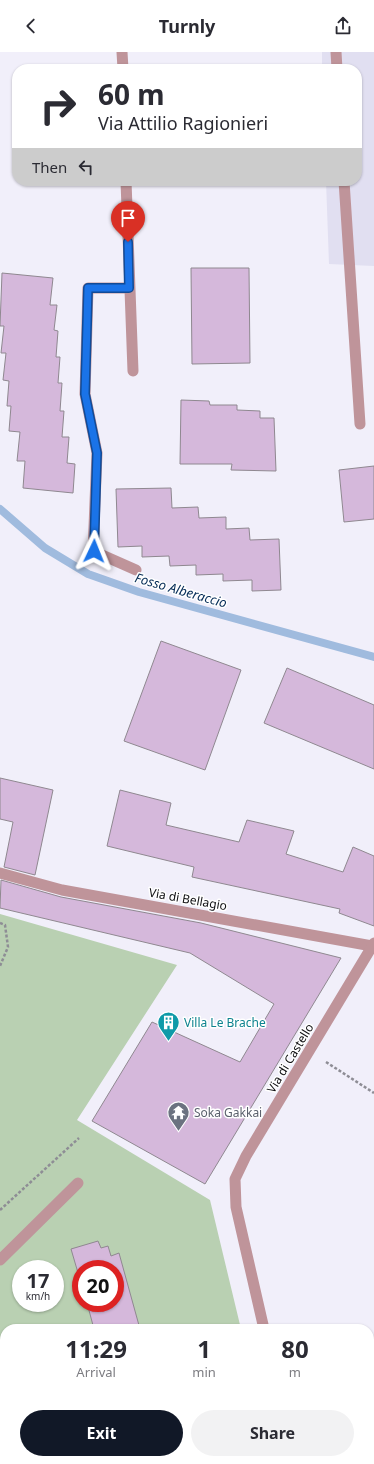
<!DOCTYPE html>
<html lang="en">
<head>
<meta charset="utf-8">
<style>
	body { margin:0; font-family:"Noto Sans",sans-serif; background:#f2f2f3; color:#2b2b33; height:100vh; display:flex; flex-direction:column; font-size:15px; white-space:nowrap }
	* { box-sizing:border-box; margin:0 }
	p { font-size:13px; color:#7c7c81 }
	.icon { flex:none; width:22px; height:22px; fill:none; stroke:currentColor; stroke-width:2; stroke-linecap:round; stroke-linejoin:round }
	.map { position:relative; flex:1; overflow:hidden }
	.sheet { position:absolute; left:0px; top:1272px; width:374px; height:140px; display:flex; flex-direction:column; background:#fff; border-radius:16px 16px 0 0; box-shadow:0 1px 3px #0004 }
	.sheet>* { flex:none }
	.guide { position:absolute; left:12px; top:12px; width:350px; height:122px; border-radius:16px; box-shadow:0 1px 3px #0004; background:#fff; color:#2b2b33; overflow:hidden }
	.speed { position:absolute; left:12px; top:1208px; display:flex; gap:8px; font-size:20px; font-weight:700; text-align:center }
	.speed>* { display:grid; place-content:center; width:52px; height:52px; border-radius:50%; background:#fff; box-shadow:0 1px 3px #0004; line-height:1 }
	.speed small { font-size:10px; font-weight:400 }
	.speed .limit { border:6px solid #d22; background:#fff; color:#111 }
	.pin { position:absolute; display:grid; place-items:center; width:34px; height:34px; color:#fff; margin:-41px -17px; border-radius:50% 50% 50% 0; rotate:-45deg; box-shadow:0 0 4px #0007 }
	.pin .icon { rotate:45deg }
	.me { position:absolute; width:44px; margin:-22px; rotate:2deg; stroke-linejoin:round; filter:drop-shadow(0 0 3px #0008) }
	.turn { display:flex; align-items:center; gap:14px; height:84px; padding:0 20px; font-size:18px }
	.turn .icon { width:52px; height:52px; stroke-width:2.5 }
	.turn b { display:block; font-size:28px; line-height:34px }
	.then { display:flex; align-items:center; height:38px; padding:0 20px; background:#0003; gap:8px; font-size:15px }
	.eta { display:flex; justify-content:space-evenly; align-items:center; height:68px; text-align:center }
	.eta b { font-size:24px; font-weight:700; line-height:28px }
	.primary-button { display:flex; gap:8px; margin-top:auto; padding:8px 20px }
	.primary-button a { flex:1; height:46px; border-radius:24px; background:#111827; color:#fff; font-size:16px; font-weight:700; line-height:46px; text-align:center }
	.primary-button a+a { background:#f2f2f3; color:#2b2b33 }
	header { display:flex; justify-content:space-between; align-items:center; height:52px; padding:0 20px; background:#fff; font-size:18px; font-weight:700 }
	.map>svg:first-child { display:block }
	.built { fill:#e1dff1 }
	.green { fill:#b9d0b2; fill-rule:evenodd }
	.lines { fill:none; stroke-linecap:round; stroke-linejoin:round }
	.stream { stroke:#a0bbde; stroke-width:8 }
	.building { fill:#d5b8db; stroke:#8f8890 }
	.path { stroke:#8e8d95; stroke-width:2.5; stroke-dasharray:3 2; stroke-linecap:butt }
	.service { stroke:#bf949a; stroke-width:11 }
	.minor { stroke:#bf949a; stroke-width:11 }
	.route-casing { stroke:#114b97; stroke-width:10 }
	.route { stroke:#1a73e8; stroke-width:7 }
	.labels { text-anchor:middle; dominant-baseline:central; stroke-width:3; stroke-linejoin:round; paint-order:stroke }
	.street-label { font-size:12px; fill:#0f0f12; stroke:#fff }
	.culture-label { font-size:12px; fill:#0d838f; stroke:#fff; text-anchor:start }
	.worship-label { font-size:12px; fill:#5b616d; stroke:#fff; text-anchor:start }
	.water-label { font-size:13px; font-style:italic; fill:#052c57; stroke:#fff }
</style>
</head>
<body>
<header><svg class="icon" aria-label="back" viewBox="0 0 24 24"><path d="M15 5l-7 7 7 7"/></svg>Turnly<svg class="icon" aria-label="share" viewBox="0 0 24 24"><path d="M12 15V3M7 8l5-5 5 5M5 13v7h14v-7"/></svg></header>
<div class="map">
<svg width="374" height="1412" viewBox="0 0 374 1412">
	<rect width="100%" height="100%" fill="#f1effa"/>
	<!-- built -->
	<polygon class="built" points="322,0 374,0 374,214 329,212 326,129 357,129 357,17 322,17"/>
	<!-- green -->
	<path class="green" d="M0 862 177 913 77 1068 210 1148 241 1277H5V1407H24L20 1412H0ZM21 1217H55V1251H21ZM81 1217H115V1251H81Z"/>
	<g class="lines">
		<!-- stream -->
		<polyline class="stream" points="0,457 45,496 88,522 139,540 374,605"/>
	</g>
	<!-- building -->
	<g class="building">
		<polygon points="191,216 249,216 250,311 192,312"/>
		<polygon points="2,221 53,226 50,253 57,253 54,278 58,279 56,305 60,305 58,331 62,331 60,359 64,359 62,385 69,385 67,411 75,412 73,441 23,436 25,409 17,409 20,380 9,379 11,354 7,354 9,329 3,328 6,301 1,301 4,274 0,274"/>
		<polygon points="181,348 209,349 210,353 237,353 237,358 260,359 260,366 274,366 276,419 231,418 232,412 180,412"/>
		<polygon points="374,414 374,467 344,470 339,418"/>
		<polygon points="171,436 172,456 198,455 199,466 226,465 226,477 249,476 250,488 279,487 281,538 252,539 252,528 223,529 223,522 196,523 196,513 170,514 169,504 142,505 142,494 118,495 116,437"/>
		<polygon points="161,589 241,618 205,718 124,689"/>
		<polygon points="287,616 374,653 374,717 264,671"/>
		<polygon points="0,726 53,738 35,823 4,815 13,770 0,767"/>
		<polygon points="120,738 171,751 166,773 239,790 247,768 294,779 286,802 343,820 353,795 374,804 374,874 339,861 340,857 192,825 194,815 107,794"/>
		<polygon points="1,828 61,845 201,871 341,906 205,1132 92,1069 152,970 240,1010 274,952 190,901 0,856"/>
		<polygon points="98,1189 101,1196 108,1194 111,1204 119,1201 140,1277 94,1277 87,1251 115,1251 115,1217 81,1217 81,1231 71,1197"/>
	</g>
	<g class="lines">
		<!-- path -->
		<g class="path">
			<polyline points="0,871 5,873 8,895 0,914"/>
			<polyline points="326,1010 374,1041"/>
			<polyline points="0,1158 79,1086"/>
		</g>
		<!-- service -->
		<g class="service">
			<polyline points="336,0 337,17"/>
			<polyline points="344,129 360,372"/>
			<polyline points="129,236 88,236 85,342 97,401 93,499 136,518"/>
		</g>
		<!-- minor -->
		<g class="minor">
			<polyline points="122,0 123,17"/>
			<polyline points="126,129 133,319"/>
			<polyline points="0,821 62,838 372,894"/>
			<polyline points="0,1208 78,1131"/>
			<polyline points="264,1277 236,1155 235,1127 246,1104 374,891"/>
			<polyline points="293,1407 294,1412"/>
		</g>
	</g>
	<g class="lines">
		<defs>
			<polyline id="route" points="94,499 97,401 85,342 88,236 129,236 128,190"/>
		</defs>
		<!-- route casing -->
		<use href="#route" class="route-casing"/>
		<!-- route -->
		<use href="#route" class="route"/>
	</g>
	<!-- icons -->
	<defs>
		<symbol id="building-pin" viewBox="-11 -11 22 30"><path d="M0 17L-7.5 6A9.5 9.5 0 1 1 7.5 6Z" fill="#0f9aa8" stroke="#fff"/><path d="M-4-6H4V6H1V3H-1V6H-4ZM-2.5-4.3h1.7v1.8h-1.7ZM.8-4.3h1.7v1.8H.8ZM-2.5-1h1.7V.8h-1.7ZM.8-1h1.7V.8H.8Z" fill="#fff"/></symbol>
		<symbol id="temple-pin" viewBox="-11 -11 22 30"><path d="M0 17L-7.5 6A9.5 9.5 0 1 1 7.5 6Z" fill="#6b7280" stroke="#fff"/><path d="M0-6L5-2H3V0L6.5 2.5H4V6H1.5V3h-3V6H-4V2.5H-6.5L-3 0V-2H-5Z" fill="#fff"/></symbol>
	</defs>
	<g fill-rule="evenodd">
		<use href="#building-pin" x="156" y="958" width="25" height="34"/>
		<use href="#temple-pin" x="166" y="1048" width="25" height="34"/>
	</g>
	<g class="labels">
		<!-- street labels -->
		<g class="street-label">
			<text transform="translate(188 847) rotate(10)">Via di Bellagio</text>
			<text transform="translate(290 1006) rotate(-59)">Via di Castello</text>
		</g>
		<!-- culture labels -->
		<g class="culture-label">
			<text x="184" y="970">Villa Le Brache</text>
		</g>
		<!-- worship labels -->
		<g class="worship-label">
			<text x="194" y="1060">Soka Gakkai</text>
		</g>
		<!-- water labels -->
		<g class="water-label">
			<text transform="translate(181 538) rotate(16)">Fosso Alberaccio</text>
		</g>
	</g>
</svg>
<div class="speed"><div>17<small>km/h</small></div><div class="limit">20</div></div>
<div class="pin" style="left:128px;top:190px;background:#d93025"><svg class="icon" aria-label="arrive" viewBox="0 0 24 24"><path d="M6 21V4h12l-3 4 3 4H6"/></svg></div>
<svg class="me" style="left:94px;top:499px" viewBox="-20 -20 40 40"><path d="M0-17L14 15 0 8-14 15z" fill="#1a73e8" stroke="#fff" stroke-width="4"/></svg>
<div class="guide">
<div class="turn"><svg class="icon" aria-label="right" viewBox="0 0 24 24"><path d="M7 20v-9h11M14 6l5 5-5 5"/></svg><div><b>60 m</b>Via Attilio Ragionieri</div></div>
<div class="then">Then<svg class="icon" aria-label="left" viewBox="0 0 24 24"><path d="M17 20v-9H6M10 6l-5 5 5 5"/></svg></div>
</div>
<section class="sheet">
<div class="eta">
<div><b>11:29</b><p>Arrival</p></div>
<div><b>1</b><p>min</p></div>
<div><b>80</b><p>m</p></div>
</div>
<div class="primary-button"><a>Exit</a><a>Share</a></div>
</section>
</div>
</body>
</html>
